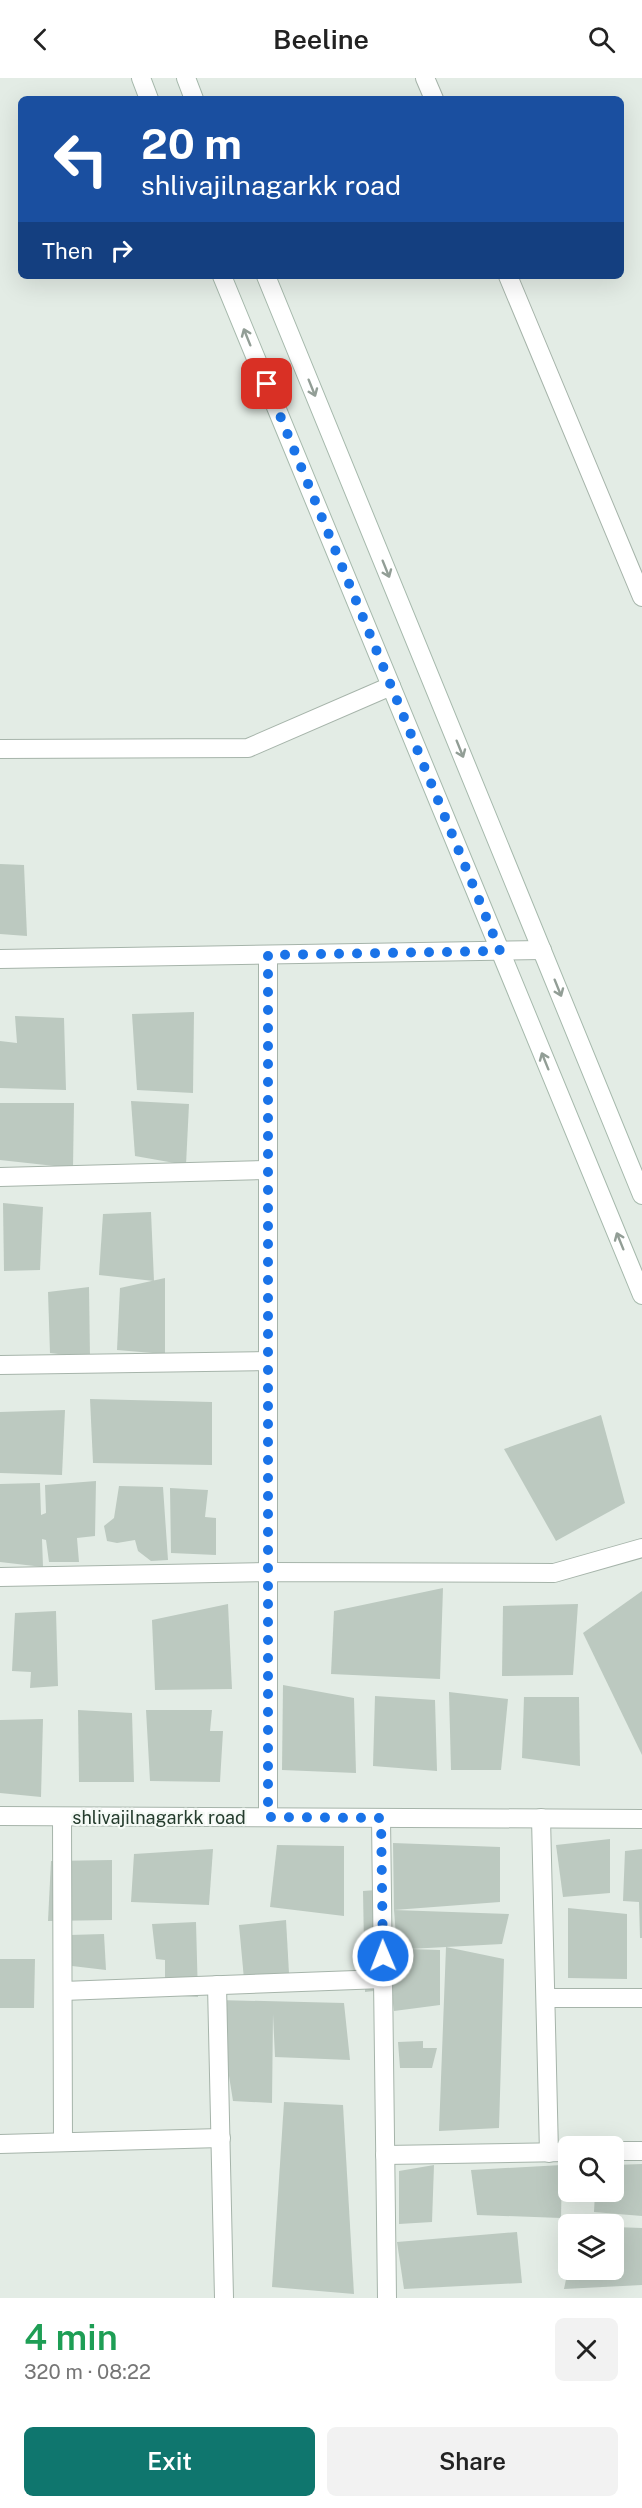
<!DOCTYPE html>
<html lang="en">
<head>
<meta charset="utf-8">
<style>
	body { margin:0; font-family:"Public Sans",sans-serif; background:#f2f2f2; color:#222; height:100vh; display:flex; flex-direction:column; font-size:22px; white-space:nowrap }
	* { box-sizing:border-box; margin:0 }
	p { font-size:20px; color:#767676 }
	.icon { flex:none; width:33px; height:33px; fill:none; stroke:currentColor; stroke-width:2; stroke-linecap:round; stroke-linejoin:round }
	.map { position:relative; height:2220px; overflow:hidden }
	.drawer { display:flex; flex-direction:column; background:#fff; flex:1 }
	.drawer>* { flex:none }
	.top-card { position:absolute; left:18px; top:18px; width:606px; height:183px; border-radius:9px; box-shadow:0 6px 24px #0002; background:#1a4fa0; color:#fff; overflow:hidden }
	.controls { position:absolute; left:558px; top:2058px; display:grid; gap:12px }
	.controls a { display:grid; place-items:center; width:66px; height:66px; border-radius:9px; background:#fff; box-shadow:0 6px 24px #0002; font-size:30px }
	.pin { position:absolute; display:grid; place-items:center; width:51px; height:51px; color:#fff; margin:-26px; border-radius:12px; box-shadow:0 3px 9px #0006 }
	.me { position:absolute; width:66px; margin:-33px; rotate:359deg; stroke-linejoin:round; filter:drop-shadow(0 0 4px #0008) }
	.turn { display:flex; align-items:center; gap:21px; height:126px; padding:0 24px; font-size:27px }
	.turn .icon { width:78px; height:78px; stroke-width:2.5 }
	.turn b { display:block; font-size:42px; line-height:51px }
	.then { display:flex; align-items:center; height:57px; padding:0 24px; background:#0003; gap:12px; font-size:22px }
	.round { display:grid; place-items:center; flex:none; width:63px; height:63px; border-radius:9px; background:#f2f2f2 }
	.overview { display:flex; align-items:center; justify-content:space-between; height:102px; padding:0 24px }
	h1 { font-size:36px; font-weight:600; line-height:45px; color:#1e9e55 }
	.cta { display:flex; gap:12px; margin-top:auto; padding:12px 24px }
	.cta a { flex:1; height:69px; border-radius:9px; background:#0f766e; color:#fff; font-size:24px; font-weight:600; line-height:69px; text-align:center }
	.cta a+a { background:#f2f2f2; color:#222 }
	header { display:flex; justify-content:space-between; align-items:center; height:78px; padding:0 24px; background:#fff; font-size:27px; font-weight:600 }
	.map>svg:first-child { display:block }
	.building { fill:#bcc9c0 }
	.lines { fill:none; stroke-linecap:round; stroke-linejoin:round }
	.street-casing { stroke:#a6b4aa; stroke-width:20 }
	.secondary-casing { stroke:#a6b9ac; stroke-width:20 }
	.street { stroke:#fff; stroke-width:18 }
	.secondary { stroke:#fff; stroke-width:18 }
	.oneway { stroke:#929e96 }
	.route { stroke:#1a73e8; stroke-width:10; stroke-dasharray:0 18 }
	.labels { text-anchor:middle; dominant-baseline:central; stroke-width:4.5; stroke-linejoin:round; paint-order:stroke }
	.street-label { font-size:18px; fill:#253c2e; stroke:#f4f9f5 }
</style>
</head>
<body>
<header><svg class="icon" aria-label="back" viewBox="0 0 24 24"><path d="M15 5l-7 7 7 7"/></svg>Beeline<svg class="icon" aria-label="search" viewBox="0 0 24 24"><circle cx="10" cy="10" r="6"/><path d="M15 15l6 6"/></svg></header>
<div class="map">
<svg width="642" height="2220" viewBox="0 0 642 2220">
	<rect width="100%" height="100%" fill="#e3ece5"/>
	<!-- building -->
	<g class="building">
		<polygon points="0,786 24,787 27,858 0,856"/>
		<polygon points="194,934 193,1015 137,1012 132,936"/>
		<polygon points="15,938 64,940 66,1012 0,1010 0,963 17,965"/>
		<polygon points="131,1023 189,1026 186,1087 135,1078"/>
		<polygon points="0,1025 74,1025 73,1090 0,1082"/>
		<polygon points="3,1125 43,1129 40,1192 4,1193"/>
		<polygon points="151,1134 154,1203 99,1197 103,1136"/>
		<polygon points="165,1200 165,1276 117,1272 120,1210"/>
		<polygon points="89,1209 90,1280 50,1275 48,1214"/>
		<polygon points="90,1321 212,1324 212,1387 93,1385"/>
		<polygon points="65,1332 62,1397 0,1395 0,1334"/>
		<polygon points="601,1337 625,1425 556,1463 504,1371"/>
		<polygon points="96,1403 95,1458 77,1460 79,1484 49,1484 46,1462 42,1461 43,1489 0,1484 0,1406 40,1405 41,1437 46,1435 45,1407"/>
		<polygon points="119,1408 163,1409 168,1482 151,1483 138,1473 135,1462 117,1465 107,1463 104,1448 114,1440"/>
		<polygon points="170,1410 208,1412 205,1439 216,1440 216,1477 171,1475"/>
		<polygon points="443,1510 440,1601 331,1596 334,1533"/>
		<polygon points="642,1513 642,1677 583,1555"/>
		<polygon points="228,1526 232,1611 155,1612 152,1542"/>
		<polygon points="578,1526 573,1597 502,1598 503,1528"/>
		<polygon points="56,1533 58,1608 30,1610 31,1594 12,1593 15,1535"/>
		<polygon points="283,1607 354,1620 356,1695 282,1692"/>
		<polygon points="449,1614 508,1621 501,1692 451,1692"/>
		<polygon points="375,1618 435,1622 437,1693 373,1688"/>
		<polygon points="524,1619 579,1619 580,1688 522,1680"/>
		<polygon points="78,1632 132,1635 134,1704 79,1704"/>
		<polygon points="146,1632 212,1632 210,1653 223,1653 220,1704 150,1703"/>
		<polygon points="43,1641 41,1719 0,1715 0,1642"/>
		<polygon points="610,1761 610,1815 563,1819 556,1767"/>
		<polygon points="393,1765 500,1769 500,1824 394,1832 509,1836 502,1866 446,1869 504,1881 499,2050 439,2053 446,1869 409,1871 440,1872 440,1927 394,1933 391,1911 365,1914 365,1870 397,1871 394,1832"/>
		<polygon points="277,1767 344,1768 344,1838 270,1829"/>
		<polygon points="213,1771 209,1827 131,1824 134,1776"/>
		<polygon points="642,1771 642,1860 640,1860 639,1824 623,1823 625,1773"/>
		<polygon points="112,1782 112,1842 48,1843 51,1783"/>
		<polygon points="390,1811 392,1868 364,1867 363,1813"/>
		<polygon points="568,1830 627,1836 627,1901 568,1900"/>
		<polygon points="286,1842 290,1913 245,1912 239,1847"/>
		<polygon points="196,1844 198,1919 165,1917 165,1882 156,1881 152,1846"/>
		<polygon points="104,1856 106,1892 72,1888 70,1857"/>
		<polygon points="0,1881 35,1881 34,1930 0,1930"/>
		<polygon points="217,1922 344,1925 350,1982 275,1979 273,1936 272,2025 233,2023"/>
		<polygon points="423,1963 423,1970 437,1970 432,1990 400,1990 398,1964"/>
		<polygon points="284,2024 343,2027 354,2216 272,2209"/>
		<polygon points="642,2086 642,2138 594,2134 595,2114 614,2114 614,2087"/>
		<polygon points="434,2087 432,2144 399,2146 399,2093"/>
		<polygon points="562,2087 561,2140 477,2137 471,2092"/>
		<polygon points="614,2149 642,2150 642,2207 564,2211 568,2192 614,2192"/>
		<polygon points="517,2154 522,2205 404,2211 397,2164"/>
	</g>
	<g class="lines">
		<defs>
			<g id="street">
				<polyline points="425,0 434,21"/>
				<polyline points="508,198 642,519"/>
				<polyline points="0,671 248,670 391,608"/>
				<polyline points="0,881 542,872"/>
				<polyline points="0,1099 268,1092"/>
				<polyline points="0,1287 268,1283"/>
				<polyline points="0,1499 268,1494 554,1495 642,1470"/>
				<polyline points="0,1738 642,1741"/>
				<polyline points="62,1739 63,2064"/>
				<polyline points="268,1739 268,877"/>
				<polyline points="381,1740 387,2220"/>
				<polyline points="541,1740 549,2075"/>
				<polyline points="217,1907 224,2220"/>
				<polyline points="63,1913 383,1901"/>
				<polyline points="547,1920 642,1920"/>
				<polyline points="0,2066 221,2060"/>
				<polyline points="614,2073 642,2073"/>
				<polyline points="385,2077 568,2074"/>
			</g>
			<g id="secondary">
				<polyline points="141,0 149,21"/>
				<polyline points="186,0 194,21"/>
				<polyline points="222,198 642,1217"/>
				<polyline points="266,198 642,1117"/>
			</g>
		</defs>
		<!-- street casing -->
		<use href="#street" class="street-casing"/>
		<!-- secondary casing -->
		<use href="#secondary" class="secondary-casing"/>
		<!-- street -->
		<use href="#street" class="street"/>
		<!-- secondary -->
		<use href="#secondary" class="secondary"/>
	</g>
	<!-- one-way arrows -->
	<defs><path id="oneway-shaft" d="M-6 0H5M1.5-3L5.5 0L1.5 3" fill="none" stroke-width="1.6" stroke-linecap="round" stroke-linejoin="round" transform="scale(1.5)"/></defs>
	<g class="oneway">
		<use href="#oneway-shaft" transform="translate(247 259) rotate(-112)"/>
		<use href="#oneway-shaft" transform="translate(312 310) rotate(68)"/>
		<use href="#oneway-shaft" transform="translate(386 491) rotate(68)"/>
		<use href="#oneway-shaft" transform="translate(460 671) rotate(68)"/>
		<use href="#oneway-shaft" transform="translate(558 910) rotate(68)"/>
		<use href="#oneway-shaft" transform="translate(545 983) rotate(-112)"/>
		<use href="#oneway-shaft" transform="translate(620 1163) rotate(-112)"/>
	</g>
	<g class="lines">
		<!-- route -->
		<polyline class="route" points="267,306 500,873 268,877 268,1739 381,1740 383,1878"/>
	</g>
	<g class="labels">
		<!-- street labels -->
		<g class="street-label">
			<text x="159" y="1739">shlivajilnagarkk road</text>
		</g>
	</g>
</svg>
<div class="controls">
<a><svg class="icon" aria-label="search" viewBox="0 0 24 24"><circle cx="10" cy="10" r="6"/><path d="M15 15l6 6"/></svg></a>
<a><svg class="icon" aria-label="layers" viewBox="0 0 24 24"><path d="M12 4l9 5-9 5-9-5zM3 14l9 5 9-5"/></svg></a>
</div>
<div class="pin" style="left:267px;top:306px;background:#d93025"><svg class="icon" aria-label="arrive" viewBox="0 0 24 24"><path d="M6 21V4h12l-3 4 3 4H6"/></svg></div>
<svg class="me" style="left:383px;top:1878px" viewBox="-20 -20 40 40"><circle r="17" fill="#1a73e8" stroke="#fff" stroke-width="3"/><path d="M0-11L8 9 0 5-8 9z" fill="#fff"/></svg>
<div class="top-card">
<div class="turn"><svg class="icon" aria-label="left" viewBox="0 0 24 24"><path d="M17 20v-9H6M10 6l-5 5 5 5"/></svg><div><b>20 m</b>shlivajilnagarkk road</div></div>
<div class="then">Then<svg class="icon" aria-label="right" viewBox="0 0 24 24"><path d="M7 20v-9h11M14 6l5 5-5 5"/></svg></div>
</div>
</div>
<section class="drawer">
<div class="overview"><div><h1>4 min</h1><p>320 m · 08:22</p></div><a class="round"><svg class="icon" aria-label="close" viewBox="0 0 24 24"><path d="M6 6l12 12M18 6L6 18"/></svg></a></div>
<div class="cta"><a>Exit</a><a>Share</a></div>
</section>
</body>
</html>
